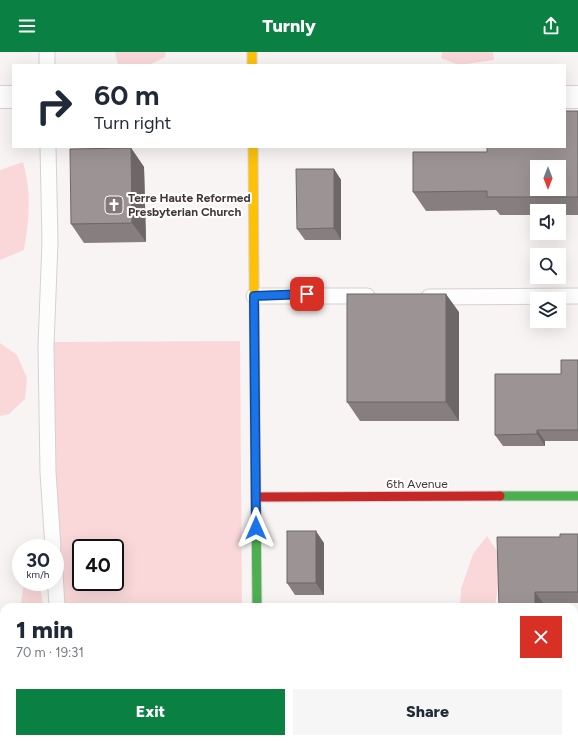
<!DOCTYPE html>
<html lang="en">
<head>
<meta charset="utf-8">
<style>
	body { margin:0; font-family:Figtree,sans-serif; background:#f6f6f7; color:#1f2937; height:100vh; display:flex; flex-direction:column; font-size:15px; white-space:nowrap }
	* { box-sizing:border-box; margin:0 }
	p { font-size:13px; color:#747a83 }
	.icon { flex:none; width:22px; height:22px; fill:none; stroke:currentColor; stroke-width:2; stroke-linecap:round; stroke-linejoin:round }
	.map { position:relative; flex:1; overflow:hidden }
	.drawer { position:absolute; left:0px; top:551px; width:578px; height:140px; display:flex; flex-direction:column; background:#fff; border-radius:12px 12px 0 0; box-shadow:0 4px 16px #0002 }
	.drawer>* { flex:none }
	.hud { position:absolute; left:12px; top:12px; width:554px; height:84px; border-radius:0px; box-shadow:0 4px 16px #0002; background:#fff; color:#1f2937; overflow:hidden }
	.needle { width:26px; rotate:180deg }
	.fabs { position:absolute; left:530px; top:108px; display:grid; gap:8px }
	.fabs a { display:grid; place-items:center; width:36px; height:36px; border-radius:0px; background:#fff; box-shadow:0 4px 16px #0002; font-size:20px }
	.speed { position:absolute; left:12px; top:487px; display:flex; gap:8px; font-size:20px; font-weight:700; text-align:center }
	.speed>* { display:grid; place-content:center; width:52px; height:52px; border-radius:50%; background:#fff; box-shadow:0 4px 16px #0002; line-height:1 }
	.speed small { font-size:10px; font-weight:400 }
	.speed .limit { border:2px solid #111; border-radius:6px; background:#fff; color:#111 }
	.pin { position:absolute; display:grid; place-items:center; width:34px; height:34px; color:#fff; margin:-17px; border-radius:8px; box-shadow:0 2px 6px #0006 }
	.me { position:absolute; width:44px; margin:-22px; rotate:0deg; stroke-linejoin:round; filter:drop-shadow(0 0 3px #0008) }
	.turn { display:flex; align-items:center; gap:14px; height:84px; padding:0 16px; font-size:18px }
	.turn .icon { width:52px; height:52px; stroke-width:2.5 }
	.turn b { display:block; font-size:28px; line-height:34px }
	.round { display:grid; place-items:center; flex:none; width:42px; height:42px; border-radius:0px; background:#f6f6f7 }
	.summary { display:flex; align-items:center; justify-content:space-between; height:68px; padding:0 16px }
	h1 { font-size:24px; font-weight:800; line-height:30px }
	.cta { display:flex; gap:8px; margin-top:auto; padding:8px 16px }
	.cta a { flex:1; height:46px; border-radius:0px; background:#0b8043; color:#fff; font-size:16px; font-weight:800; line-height:46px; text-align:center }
	.cta a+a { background:#f6f6f7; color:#1f2937 }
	header { display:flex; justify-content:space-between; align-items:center; height:52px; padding:0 16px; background:#0b8043; color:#fff; font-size:18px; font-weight:800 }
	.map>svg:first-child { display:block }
	.green { fill:#fad8da; fill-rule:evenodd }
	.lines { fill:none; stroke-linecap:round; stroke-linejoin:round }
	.lane-casing { stroke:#d9cfd0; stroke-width:17 }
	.street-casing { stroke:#d9cfd0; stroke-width:24 }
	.fast-casing { stroke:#d9cfd0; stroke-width:11 }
	.slow-casing { stroke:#d9cfd0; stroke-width:11 }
	.jam-casing { stroke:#d9cfd0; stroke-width:11 }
	.lane { stroke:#fefdfd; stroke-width:15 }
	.street { stroke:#fefdfd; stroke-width:22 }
	.fast { stroke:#4caf50; stroke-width:9 }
	.slow { stroke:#ffc107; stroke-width:9 }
	.jam { stroke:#c62828; stroke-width:9 }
	.wall { fill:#867e7f }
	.shaded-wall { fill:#6d6768 }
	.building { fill:#9c9394; stroke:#6d6768; fill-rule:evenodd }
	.route-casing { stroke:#114b97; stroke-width:10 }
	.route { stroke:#1a73e8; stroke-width:7 }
	.labels { text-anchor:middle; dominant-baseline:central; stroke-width:4; stroke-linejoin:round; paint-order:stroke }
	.poi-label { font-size:12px; font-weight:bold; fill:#453536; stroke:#fff; text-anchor:start }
	.street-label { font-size:12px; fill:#453536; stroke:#fff }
</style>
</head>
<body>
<header><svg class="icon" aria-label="menu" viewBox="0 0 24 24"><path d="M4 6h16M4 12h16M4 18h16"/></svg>Turnly<svg class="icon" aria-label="share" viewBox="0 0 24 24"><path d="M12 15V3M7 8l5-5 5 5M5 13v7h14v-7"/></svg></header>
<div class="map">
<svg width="578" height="691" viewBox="0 0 578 691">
	<rect width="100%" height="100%" fill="#f8f4f4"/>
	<!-- green -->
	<g class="green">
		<polygon points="115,0 166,0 165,5 149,13 118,13"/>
		<polygon points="442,0 493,0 494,8 459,13 441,6"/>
		<path d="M23 110C32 140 29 168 24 198L0 208V118Z"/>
		<path d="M240 289 242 555H63L55 416 53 290ZM81 496H115V530H81Z"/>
		<polygon points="0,291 17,303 27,326 25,347 9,362 0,364"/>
		<polygon points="487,484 499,502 499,527 495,555 460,555 461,537 473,502"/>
		<polygon points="24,530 40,530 43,555 22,555 21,551"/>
		<polygon points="574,654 578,654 578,691 532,691 535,687 574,687"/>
		<polygon points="329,687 355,687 357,691 325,691"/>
		<polygon points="439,687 464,687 453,691 441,691"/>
	</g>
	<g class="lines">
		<defs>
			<g id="lane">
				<polyline points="47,0 47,13"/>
				<polyline points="48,95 50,190 46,294 48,420 53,496"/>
				<polyline points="254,244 367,244"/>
				<polyline points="429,245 578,244"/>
				<polyline points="55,521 57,555"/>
				<polyline points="574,642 578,642"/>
				<polyline points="54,691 54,687"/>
			</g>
			<g id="street">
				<polyline points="0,45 13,45"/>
				<polyline points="565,45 578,45"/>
			</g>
			<g id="fast">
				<polyline points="255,350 257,555"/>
				<polyline points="500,444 578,444"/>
				<polyline points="258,687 258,691"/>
			</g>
			<g id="slow">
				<polyline points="252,0 252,13"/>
				<polyline points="253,95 255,350"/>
			</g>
			<polyline id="jam" points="256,445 500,444"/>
		</defs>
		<!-- lane casing -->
		<use href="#lane" class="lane-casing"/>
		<!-- street casing -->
		<use href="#street" class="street-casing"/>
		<!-- fast casing -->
		<use href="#fast" class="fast-casing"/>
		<!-- slow casing -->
		<use href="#slow" class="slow-casing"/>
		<!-- jam casing -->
		<use href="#jam" class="jam-casing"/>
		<!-- lane -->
		<use href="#lane" class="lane"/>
		<!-- street -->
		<use href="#street" class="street"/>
		<!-- fast -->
		<use href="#fast" class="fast"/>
		<!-- slow -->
		<use href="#slow" class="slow"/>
		<!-- jam -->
		<use href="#jam" class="jam"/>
	</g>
	<!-- wall -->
	<g class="wall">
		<polygon points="578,59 578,163 559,163 559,159 537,159 537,163 500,163 496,158 426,159 413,140 487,100"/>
		<polygon points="131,96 144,115 146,190 84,191 71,172"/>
		<polygon points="334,117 341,128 341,188 305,188 297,177"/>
		<polygon points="459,260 459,369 360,369 347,350"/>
		<polygon points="578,308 578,389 545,389 545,394 503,394 495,383 561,322"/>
		<polygon points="578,482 578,551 543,551 543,555 499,555 560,485"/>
		<polygon points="324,491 324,543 295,543 287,531"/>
	</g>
	<!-- shaded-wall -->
	<g class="shaded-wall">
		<polygon points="131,96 144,115 146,190 132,171"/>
		<polygon points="334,117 341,128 341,188 334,176"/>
		<polygon points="446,242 459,260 459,369 446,350"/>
		<polygon points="537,378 545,389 545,394 537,382"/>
		<polygon points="316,479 324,491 324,543 316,531"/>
		<polygon points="535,540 543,551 543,555 535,555"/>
	</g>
	<!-- building -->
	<g class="building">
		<path d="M565 59H578V145H487V139L413 140V100H487V95H565ZM537 115H559V137H537Z"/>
		<polygon points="131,96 132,171 71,172 70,97"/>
		<polygon points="296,117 334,117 334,176 297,177"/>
		<rect x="347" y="242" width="99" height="108"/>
		<polygon points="561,308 578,308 578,378 537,378 537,382 495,383 495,322 561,322"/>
		<rect x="287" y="479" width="29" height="52"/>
		<polygon points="560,482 578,482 578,540 535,540 535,555 499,555 497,485 560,485"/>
	</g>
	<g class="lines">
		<defs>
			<polyline id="route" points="256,476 254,244 307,242"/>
		</defs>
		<!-- route casing -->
		<use href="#route" class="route-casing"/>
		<!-- route -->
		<use href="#route" class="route"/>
	</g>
	<!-- icons -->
	<defs>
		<symbol id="church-square" viewBox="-11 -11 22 22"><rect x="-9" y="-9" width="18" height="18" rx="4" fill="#847878" stroke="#fff"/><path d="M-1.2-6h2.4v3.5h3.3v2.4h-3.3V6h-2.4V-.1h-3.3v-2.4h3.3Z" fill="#fff"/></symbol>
	</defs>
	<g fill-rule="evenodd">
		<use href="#church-square" x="103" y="142" width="22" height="22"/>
	</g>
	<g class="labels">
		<!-- poi labels -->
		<g class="poi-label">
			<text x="128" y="146">Terre Haute Reformed<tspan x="128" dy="14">Presbyterian Church</tspan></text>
		</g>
		<!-- street labels -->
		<g class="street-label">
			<text x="417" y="432">6th Avenue</text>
		</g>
	</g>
</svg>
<div class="fabs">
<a><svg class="needle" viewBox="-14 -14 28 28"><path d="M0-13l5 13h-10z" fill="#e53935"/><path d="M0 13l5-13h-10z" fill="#747a83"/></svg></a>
<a><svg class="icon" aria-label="sound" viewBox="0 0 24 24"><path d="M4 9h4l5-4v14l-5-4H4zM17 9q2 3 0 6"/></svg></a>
<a><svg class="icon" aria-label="search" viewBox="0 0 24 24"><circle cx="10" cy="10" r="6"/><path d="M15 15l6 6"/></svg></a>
<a><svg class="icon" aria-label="layers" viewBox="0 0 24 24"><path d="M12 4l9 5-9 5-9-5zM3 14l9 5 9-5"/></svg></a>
</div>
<div class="speed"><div>30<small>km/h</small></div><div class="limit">40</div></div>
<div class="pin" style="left:307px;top:242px;background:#d93025"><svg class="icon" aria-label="arrive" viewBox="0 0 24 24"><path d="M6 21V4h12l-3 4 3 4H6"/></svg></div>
<svg class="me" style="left:256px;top:476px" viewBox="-20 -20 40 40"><path d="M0-17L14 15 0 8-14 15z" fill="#1a73e8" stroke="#fff" stroke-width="4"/></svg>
<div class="hud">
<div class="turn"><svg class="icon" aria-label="right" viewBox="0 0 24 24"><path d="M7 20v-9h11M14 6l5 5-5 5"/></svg><div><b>60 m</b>Turn right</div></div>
</div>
<section class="drawer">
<div class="summary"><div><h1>1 min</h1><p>70 m · 19:31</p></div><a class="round" style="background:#d93025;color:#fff"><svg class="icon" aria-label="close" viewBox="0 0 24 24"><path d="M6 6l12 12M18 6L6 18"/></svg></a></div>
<div class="cta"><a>Exit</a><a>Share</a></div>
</section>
</div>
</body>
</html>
